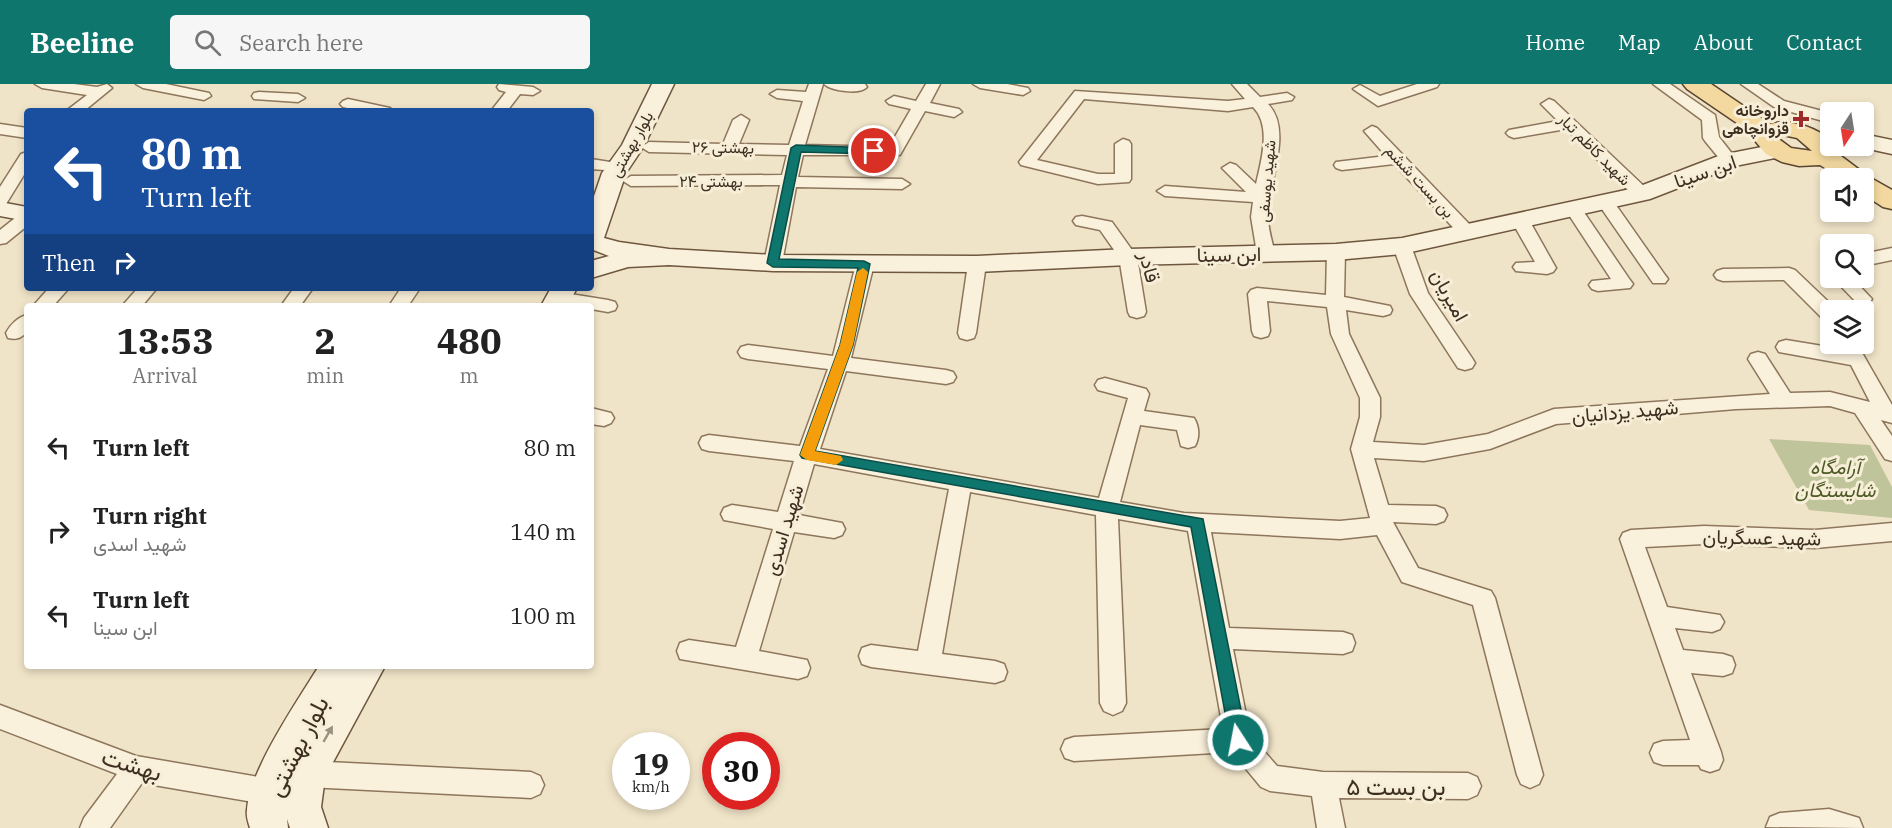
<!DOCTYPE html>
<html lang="en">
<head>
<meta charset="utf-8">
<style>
	body { margin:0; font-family:"IBM Plex Serif",Vazirmatn,serif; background:#f6f6f6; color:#222; height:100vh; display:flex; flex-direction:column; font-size:22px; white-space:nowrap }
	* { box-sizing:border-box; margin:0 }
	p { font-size:20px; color:#767676 }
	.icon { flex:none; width:33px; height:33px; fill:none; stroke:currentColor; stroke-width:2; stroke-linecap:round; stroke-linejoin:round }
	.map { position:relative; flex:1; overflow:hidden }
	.details { position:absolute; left:24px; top:219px; width:570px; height:366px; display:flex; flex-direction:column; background:#fff; border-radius:6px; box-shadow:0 3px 9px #0003 }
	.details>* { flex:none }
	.banner { position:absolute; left:24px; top:24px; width:570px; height:183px; border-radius:6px; box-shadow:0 3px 9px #0003; background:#1a4fa0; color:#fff; overflow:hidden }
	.needle { width:39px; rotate:192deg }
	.tools { position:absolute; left:1820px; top:18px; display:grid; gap:12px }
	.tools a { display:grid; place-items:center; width:54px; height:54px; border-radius:6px; background:#fff; box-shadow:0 3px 9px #0003; font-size:30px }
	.speed { position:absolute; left:612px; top:648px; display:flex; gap:12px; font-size:30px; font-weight:700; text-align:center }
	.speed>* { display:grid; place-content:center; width:78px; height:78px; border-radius:50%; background:#fff; box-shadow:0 3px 9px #0003; line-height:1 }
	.speed small { font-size:15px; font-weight:400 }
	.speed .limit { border:9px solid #d22; background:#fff; color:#111 }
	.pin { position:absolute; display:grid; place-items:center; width:51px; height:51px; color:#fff; margin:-26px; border:3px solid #fff; border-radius:50%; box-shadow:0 2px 6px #0007 }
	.me { position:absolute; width:66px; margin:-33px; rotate:349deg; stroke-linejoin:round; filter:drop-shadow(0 0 4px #0008) }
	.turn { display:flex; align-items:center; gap:21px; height:126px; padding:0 18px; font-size:27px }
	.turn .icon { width:78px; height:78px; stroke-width:2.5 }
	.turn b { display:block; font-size:42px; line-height:51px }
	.then { display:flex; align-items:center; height:57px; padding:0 18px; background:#0003; gap:12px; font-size:22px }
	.eta { display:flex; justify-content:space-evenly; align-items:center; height:102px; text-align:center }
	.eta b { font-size:36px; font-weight:700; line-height:42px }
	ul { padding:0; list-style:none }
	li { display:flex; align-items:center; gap:18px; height:84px; padding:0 18px }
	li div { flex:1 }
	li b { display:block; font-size:22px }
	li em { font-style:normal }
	header { display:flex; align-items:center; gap:36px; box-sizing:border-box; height:84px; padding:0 30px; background:#0f766e; color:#fff }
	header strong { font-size:28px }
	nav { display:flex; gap:33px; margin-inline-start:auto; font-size:21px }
	.search { width:420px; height:54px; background:#f6f6f6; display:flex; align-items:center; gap:15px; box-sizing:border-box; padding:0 21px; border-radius:6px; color:#767676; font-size:22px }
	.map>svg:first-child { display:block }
	.cemetery { fill:#bfc49a }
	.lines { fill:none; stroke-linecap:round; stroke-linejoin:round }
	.street-casing { stroke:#8d765c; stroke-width:3 }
	.secondary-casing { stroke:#6f573f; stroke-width:3 }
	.primary-casing { stroke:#5b4430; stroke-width:3 }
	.street { fill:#faf1dc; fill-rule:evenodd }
	.secondary { fill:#faf1dc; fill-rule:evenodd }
	.primary { fill:#f3d9a0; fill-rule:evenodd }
	.oneway { fill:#9c907e }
	.route { fill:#0f766e; stroke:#0a4d48; stroke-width:1.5 }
	.slow { fill:#f59e0b }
	.poi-dot { fill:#9e2a2b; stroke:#f7eed8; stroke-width:2 }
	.labels { text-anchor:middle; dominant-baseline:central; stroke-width:6; stroke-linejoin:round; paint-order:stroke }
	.far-poi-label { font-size:16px; font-weight:bold; fill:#3d2e20; stroke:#f7eed8; text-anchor:end }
	.far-street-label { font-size:16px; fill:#3d2e20; stroke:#f7eed8 }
	.street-label { font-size:20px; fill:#3d2e20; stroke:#f7eed8 }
	.park-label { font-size:20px; font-style:italic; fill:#4d5a26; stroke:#f7eed8 }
	.near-street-label { font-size:24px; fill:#3d2e20; stroke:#f7eed8 }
</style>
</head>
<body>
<header>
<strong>Beeline</strong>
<div class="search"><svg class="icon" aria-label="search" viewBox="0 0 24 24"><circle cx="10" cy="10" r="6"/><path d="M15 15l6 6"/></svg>Search here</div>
<nav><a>Home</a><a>Map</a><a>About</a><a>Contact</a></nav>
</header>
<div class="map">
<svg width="1892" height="744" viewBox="0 0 1892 744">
	<rect width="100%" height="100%" fill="#f0e4c8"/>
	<!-- cemetery -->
	<polygon class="cemetery" points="1769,355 1870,361 1892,403 1892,434 1809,426"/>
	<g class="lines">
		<defs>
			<g id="street">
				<polygon points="35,0 74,0 97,3 107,0 112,4 84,27 66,27 87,11 42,4"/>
				<polygon points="136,0 166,0 209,9 211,12 204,16 143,4"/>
				<polygon points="499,0 533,3 540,7 533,11 520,10 507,27 491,27 506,8 499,6 497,3"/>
				<polygon points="809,0 823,0 805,61 889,63 911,25 889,20 886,17 894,12 916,17 926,0 940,0 930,19 959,25 962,28 954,33 925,27 900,71 803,71 798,93 902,95 910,100 902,105 796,103 782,179 779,183 767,183 764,179 780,101 631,102 623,97 631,92 782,91 787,71 649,68 641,63 649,58 723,60 733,36 741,31 749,36 739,60 789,61 803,17 777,14 770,10 777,6 806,8"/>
				<path d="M824 0H865L867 3C860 11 831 7 824 0Z"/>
				<polygon points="973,0 1007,0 1028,4 1030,7 1023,11 980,4"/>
				<path d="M1232 0H1247L1260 13 1287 9 1294 13 1292 16 1268 20C1294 46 1267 101 1268 133 1268 144 1272 158 1275 169L1272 173H1260L1257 169 1251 133 1253 118 1165 112 1157 107 1165 102 1246 108 1222 84 1230 79 1236 81 1256 100C1261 77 1272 42 1253 23L1228 27 1084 15 1037 76 1098 90H1115V60L1123 55 1129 57 1131 60V95L1129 98 1098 100 1021 81 1019 78 1075 7 1228 17 1245 15Z"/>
				<polygon points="1417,0 1439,0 1437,3 1378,22 1353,5 1360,1 1380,12"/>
				<polygon points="1653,0 1670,0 1715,31 1719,53 1737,76 1735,79 1723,79 1705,57 1703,54 1702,36"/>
				<polygon points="1741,0 1758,0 1784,17 1830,29 1830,39 1774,23"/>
				<polygon points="259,8 298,10 305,14 298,18 254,15 252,12 254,9"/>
				<polygon points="348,15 390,24 393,27 361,27 343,23 340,20 343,17"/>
				<polygon points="1549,15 1554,17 1648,106 1650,110 1648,114 1636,114 1566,45 1514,54 1509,52 1506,49 1509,46 1558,37 1541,20"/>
				<polygon points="0,40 27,44 27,54 0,50"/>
				<polygon points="1372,42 1377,44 1473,144 1476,148 1473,152 1461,152 1394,80 1342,86 1336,84 1334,81 1336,78 1386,72 1364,47"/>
				<polygon points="27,68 27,86 6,120 0,121 0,103 21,70"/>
				<polygon points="591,75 610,78 612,81 604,86 591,85"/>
				<polygon points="1605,113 1611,114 1665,191 1668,195 1665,199 1653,199 1597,118 1599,114"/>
				<polygon points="1573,120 1579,121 1630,196 1633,200 1630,204 1598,207 1592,205 1589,201 1592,197 1611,195 1565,125 1567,121"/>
				<polygon points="1520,131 1526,132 1529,136 1556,184 1553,188 1547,190 1516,187 1513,183 1516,179 1535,178 1511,136 1514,132"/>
				<polygon points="1082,132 1112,138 1137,173 1146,228 1144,232 1137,234 1130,232 1128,228 1119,173 1100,146 1076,141 1073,137 1076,133"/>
				<polygon points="21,133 27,134 27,142 6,159 0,160 0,146 15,134"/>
				<polygon points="1402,156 1408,158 1411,162 1428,209 1472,274 1475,279 1472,284 1465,286 1458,284 1410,210 1393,162 1396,158"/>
				<path d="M1336 162 1342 164 1345 168 1344 213 1390 222 1392 226 1390 230 1383 232 1346 226 1349 250 1380 314V333L1373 358 1424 361 1488 350 1554 325 1770 310 1748 275 1751 270 1758 268 1765 270 1790 309 1830 308 1870 318 1851 281 1779 268 1776 263 1779 258 1786 256 1841 265 1838 260H1857L1892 321V339L1881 336 1892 352V377L1885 375 1855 329 1830 322 1736 325 1556 340 1490 365 1424 377 1374 374 1388 421 1436 422 1444 425 1447 431 1444 437 1436 440 1393 438 1418 484 1491 507 1495 514 1543 691 1539 700 1530 704 1521 700 1517 691 1473 521 1402 498 1377 451 1340 455 1211 448 1229 544 1343 548 1352 551 1355 559 1352 567 1343 570 1233 565 1250 651 1277 682 1323 688 1468 689 1477 693 1481 702 1477 711 1468 715 1339 714 1345 744H1317L1312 712 1270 707 1261 703 1232 668 1074 677 1065 674 1061 665 1065 656 1074 653 1223 645 1188 447 1118 435 1126 619 1122 627 1113 631 1104 627 1100 619 1096 431 970 408 942 570 995 577 1004 580 1007 588 1004 596 995 599 871 583 862 580 859 572 862 564 871 561 918 567 949 405 814 380 799 431 842 439 845 445 842 451 834 454 794 448 759 567 807 576 810 584 807 592 798 595 680 575 677 567 680 559 689 556 736 563 773 445 724 436 721 430 724 424 732 421 778 428 794 377 709 367 702 365 699 359 702 353 709 351 800 362 828 285 748 275 741 273 738 268 741 263 748 261 833 272 856 180 859 176H871L874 180 851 274 946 286 953 288 956 293 953 298 946 300 846 287 820 365 1099 414 1128 314 1098 306 1095 301 1098 296 1105 294 1146 305 1149 310 1144 327 1194 334C1199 342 1200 353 1195 362L1188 364 1181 362 1177 346 1140 341 1120 418 1184 429 1340 437 1370 434 1351 365 1360 333V314L1331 250 1327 223 1267 217 1270 247 1268 252 1261 254 1254 252 1252 247 1248 210 1251 206 1257 204 1326 211 1327 168 1330 164Z"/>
				<polygon points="1892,164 1892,176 1863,182 1863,170"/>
				<polygon points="977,174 983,176 986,180 976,249 974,254 967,256 960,254 958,249 968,180 971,176"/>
				<polygon points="1789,184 1795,186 1837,226 1830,226 1830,237 1823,235 1784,196 1723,197 1717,195 1714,191 1717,187 1723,185"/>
				<polygon points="1833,194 1852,194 1872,215 1869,219 1857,219"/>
				<polygon points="49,204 69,204 53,222 33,222"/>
				<polygon points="138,204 157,204 142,222 122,222"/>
				<polygon points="294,204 313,204 300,222 281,222"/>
				<polygon points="401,204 420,204 408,222 389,222"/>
				<polygon points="558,208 608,216 615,218 617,222 615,226 608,228 591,225 591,222 570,222 552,218 549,214 552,210"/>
				<path d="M27 231V248C21 254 17 256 8 254L6 249C10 241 18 233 27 231Z"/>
				<polygon points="591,324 611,329 614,334 611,339 604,342 591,340"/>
				<polygon points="1892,439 1892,457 1815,464 1704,460 1645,463 1667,523 1720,531 1724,538 1720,545 1712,548 1675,544 1683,566 1723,570 1732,573 1735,581 1732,589 1723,592 1691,589 1721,668 1723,676 1719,685 1710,688 1701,685 1699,681 1663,681 1654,678 1650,669 1654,660 1663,657 1690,656 1620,455 1623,449 1631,446 1704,442 1815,446"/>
				<polygon points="0,621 136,672 270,695 279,699 283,708 279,717 270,721 142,699 110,744 80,744 84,734 117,690 0,645"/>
				<polygon points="307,677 531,688 540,692 544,701 540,710 531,714 307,703 298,699 294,690 298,681"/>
				<polygon points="1829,725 1859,734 1863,744 1766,743 1770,733 1780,729"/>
			</g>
			<g id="secondary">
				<polygon points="652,0 674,0 644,62 626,89 604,154 619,158 669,165 773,171 977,172 1128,165 1336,160 1402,154 1635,104 1721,71 1777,60 1785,62 1788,67 1785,72 1735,82 1650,115 1402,170 1336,176 1128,181 977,188 773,187 669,181 628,183 591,194 591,177 609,172 591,165 591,121 602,89 622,61"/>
				<polygon points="1863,50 1892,56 1892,70 1855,62 1863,62"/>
				<polygon points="0,118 27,123 27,137 0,132"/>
				<polygon points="551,204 577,204 567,222 541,222"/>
				<path d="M319 582H385L325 693 321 723 328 744H290L287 735 288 744H250C248 738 246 732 247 726 249 687 298 616 319 582Z"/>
			</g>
			<path id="primary" d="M1683 0H1711L1770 40C1792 35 1812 42 1830 55V62H1836L1837 69 1869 93 1892 106V125L1883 123 1863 110V94H1841L1820 81 1799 82 1782 78 1766 70 1752 53 1753 50 1687 5ZM1783 51 1797 54 1812 67 1791 64 1776 53Z"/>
		</defs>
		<!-- street casing -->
		<use href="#street" class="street-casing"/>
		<!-- secondary casing -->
		<use href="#secondary" class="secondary-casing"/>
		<!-- primary casing -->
		<use href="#primary" class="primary-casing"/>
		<!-- street -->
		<use href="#street" class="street"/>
		<!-- secondary -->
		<use href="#secondary" class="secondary"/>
		<!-- primary -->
		<use href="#primary" class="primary"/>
	</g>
	<!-- one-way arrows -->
	<defs><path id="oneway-solid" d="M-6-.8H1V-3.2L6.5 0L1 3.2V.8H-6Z" transform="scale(1.5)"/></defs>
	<use class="oneway" href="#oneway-solid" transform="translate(328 650) rotate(-60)"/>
	<!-- route -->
	<polygon class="route" points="796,61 874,64 880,67 874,70 801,68 779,175 864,177 870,180 853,261 815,367 1203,435 1247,656 1244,662 1238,664 1232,662 1230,656 1191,443 802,374 800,371 840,261 858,184 773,183 767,179 791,64"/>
	<!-- slow -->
	<polygon class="slow" points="863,184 868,188 853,261 815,367 841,372 843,376 836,381 807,376 800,371 840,261 857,188"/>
	<!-- markers -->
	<path class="poi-dot" d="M1798 26h6v6h6v6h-6v6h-6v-6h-6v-6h6z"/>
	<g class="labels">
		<!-- far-poi labels -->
		<g class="far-poi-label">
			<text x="1789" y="26">داروخانه<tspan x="1789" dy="18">قزوانچاهی</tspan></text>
		</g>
		<!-- far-street labels -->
		<g class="far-street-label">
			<text transform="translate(631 60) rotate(-61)">بلوار بهشتی</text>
			<text transform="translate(723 63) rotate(1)">بهشتی ۲۶</text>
			<text transform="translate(1595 65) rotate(45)">شهید کاظم تبار</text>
			<text x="711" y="97">بهشتی ۲۴</text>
			<text transform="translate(1266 97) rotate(-85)">شهید یوسفی</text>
			<text transform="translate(1420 97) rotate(47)">بن بست ششم</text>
		</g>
		<!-- street labels -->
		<g class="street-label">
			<text transform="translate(1705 87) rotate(-19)">ابن سینا</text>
			<text transform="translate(1229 170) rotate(-1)">ابن سینا</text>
			<text transform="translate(1150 183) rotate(75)">قادر</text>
			<text transform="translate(1450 211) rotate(61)">امیریان</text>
			<text transform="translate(1625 327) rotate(-5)">شهید یزدانیان</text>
			<text transform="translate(783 446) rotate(-73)">شهید اسدی</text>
			<text transform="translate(1762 453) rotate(1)">شهید عسگریان</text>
		</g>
		<!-- park labels -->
		<g class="park-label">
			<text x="1835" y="382">آرامگاه<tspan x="1835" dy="23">شایستگان</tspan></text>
		</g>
		<!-- near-street labels -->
		<g class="near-street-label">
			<text transform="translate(297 662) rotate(-63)">بلوار بهشتی</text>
			<text transform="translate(132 680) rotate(17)">بهشت</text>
			<text x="1396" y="702">بن بست ۵</text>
		</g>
	</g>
</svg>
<div class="tools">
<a><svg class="needle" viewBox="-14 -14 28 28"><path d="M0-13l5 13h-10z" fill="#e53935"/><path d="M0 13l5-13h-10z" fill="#767676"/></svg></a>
<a><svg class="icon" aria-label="sound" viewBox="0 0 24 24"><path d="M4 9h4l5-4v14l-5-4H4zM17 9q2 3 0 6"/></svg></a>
<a><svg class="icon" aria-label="search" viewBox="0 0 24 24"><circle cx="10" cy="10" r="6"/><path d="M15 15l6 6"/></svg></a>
<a><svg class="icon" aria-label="layers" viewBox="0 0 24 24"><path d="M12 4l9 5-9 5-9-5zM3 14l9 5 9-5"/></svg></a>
</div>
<div class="speed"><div>19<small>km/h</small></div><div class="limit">30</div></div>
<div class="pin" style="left:874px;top:67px;background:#d93025"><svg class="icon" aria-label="arrive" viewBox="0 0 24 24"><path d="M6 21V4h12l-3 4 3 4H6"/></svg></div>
<svg class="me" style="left:1238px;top:656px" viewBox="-20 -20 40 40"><circle r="17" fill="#0f766e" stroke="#fff" stroke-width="3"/><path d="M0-11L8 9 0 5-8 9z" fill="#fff"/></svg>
<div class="banner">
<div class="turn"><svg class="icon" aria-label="left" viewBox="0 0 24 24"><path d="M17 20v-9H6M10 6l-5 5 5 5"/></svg><div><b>80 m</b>Turn left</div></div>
<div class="then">Then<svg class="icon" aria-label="right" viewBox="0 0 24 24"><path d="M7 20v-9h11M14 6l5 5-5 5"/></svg></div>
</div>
<section class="details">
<div class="eta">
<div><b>13:53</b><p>Arrival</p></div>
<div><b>2</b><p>min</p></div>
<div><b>480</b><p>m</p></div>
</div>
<ul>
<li><svg class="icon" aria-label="left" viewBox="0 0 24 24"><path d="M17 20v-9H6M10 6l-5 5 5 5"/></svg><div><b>Turn left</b></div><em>80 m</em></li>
<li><svg class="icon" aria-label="right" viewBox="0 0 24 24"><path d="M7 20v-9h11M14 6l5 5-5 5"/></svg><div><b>Turn right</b><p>شهید اسدی</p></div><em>140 m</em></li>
<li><svg class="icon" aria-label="left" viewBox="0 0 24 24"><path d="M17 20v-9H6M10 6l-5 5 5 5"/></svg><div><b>Turn left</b><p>ابن سینا</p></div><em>100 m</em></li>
</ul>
</section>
</div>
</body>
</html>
